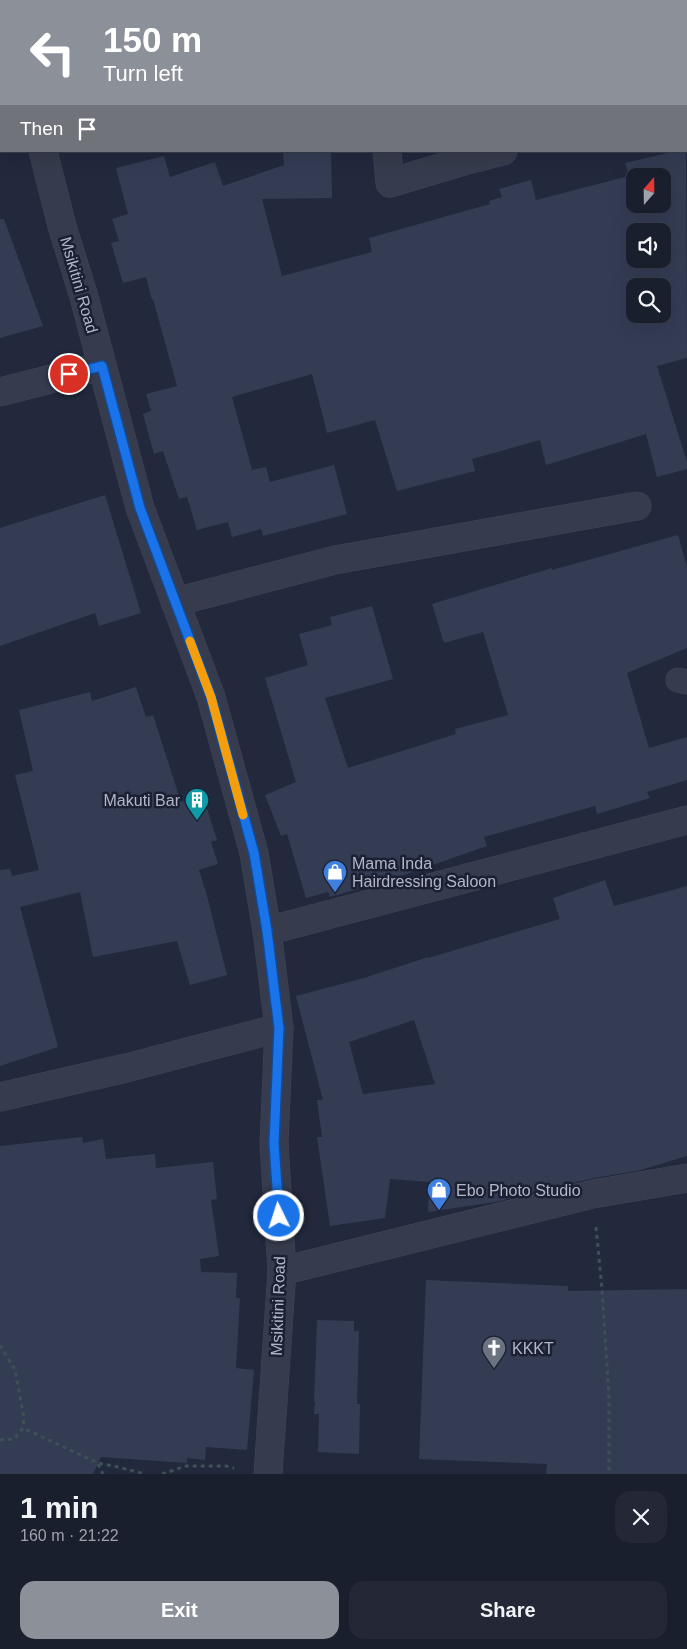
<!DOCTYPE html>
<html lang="en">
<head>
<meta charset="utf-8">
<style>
	body { margin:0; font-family:Arial,sans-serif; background:#232736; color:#f1f3f6; height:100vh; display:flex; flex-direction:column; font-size:19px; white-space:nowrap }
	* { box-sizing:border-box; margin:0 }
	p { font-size:16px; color:#9fa2aa }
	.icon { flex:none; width:28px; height:28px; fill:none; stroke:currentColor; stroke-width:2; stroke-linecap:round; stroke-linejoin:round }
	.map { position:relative; height:1474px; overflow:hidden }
	.side { display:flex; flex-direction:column; background:#1a1f2e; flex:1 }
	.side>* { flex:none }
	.hud { position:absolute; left:0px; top:0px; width:688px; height:152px; box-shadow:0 5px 20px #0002,0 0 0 1px #383d4a; background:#8c9099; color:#fff; overflow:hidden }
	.needle { width:32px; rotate:20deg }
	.controls { position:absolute; left:626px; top:168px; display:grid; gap:10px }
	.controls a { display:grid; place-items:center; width:45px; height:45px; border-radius:10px; background:#1a1f2e; box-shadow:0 5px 20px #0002,0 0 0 1px #383d4a; font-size:25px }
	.pin { position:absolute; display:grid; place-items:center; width:42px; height:42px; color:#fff; margin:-21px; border:2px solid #fff; border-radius:50%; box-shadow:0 1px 5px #0007 }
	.me { position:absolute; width:55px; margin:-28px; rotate:356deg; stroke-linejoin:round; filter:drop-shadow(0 0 4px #0008) }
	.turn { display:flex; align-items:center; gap:18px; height:105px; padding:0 20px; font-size:22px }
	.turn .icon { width:65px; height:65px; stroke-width:2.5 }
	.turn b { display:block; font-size:35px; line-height:42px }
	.then { display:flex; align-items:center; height:48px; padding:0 20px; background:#0003; gap:10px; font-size:19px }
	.round { display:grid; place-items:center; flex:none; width:52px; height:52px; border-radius:15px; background:#232736 }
	.summary { display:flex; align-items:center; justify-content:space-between; height:85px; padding:0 20px }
	h1 { font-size:30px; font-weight:700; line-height:38px }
	.action { display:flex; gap:10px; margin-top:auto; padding:10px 20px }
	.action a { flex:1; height:58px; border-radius:15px; background:#8c9099; color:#fff; font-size:20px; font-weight:700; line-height:58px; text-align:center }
	.action a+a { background:#232736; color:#f1f3f6 }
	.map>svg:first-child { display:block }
	.building { fill:#343c54; fill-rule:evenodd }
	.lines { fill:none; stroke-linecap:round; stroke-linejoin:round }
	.service-casing { stroke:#3f4556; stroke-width:25 }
	.minor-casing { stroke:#3f4556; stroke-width:29 }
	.path { stroke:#3d5056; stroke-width:3; stroke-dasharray:4 4; stroke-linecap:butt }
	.service { stroke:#363c4d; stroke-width:24 }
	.minor { stroke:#363c4d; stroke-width:28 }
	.route-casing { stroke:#114b97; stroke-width:12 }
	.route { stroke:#1a73e8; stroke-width:9 }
	.slow { stroke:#f59e0b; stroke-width:9 }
	.labels { text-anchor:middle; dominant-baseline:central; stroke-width:5; stroke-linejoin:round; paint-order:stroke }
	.street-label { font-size:16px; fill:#b2b6c9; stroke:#1b2132 }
	.poi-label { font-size:16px; fill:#b2b6c9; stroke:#1b2132; text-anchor:start }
</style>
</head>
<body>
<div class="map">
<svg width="687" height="1474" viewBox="0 0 687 1474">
	<rect width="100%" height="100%" fill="#22293d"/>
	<!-- building -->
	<g class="building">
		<path d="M686 149 687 358 657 366 687 462V469L657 477 646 434 546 465 540 440 472 459 475 471 397 491 375 420 327 433 312 374 232 397 252 470 266 467 270 482 334 465 347 514 263 536 261 529 232 537 228 522 197 530 187 497 179 499 163 451 154 454 143 414 151 411 146 394 177 386 153 299 152 300 146 277 123 283 111 243 119 241 112 219 128 214 116 168 164 156 170 177 215 162 223 186 284 165 283 153 331 152 332 198 262 199 282 276 372 252 369 238 490 204 489 201 502 197 499 189 531 180 536 200 629 176 625 163 676 151H686ZM635 176H662V204H635ZM635 231H662V259H635ZM635 286H662V314H635Z"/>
		<polygon points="0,219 4,219 43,326 0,338"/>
		<polygon points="105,495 141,613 99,626 95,613 0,646 0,528"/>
		<polygon points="678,535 687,567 687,648 627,673 649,748 687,737 687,780 647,792 650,798 597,814 595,806 484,837 487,846 366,888 365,887 330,897 328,892 306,898 287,834 281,836 265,795 296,782 265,678 308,665 299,634 332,625 330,617 372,606 393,679 325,698 348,768 456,734 455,729 508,715 483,632 444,643 432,604 552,568 552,570"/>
		<polygon points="136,687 146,717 153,715 181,802 203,796 217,840 211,842 218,864 199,870 207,896 227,975 190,985 177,941 93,957 80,892 20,907 58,1047 0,1066 0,870 10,869 12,876 39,870 15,775 33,771 19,710 90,692 92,701"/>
		<path d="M605 880 614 906 687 886V1156L641 1170 589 1179 496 1202 428 1212 429 1182 390 1179 385 1218 330 1226 317 1137H322L317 1100H323L296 996 364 978 428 957V958L560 919 553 898ZM414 1020 435 1084 363 1094 349 1042Z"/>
		<polygon points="82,1137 83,1143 103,1139 106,1159 155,1154 156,1168 213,1162 217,1199 211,1200 219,1256 200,1259 201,1272 237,1273 236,1298 240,1298 236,1368 254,1370 247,1450 206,1447 205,1460 187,1458 187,1463 101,1457 93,1474 0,1474 0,1146"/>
		<polygon points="426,1280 568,1286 568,1291 687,1289 687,1474 546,1474 547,1464 419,1459"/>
		<polygon points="317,1320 354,1321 354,1331 359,1331 357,1404 360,1404 359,1454 318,1452 319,1414 314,1414 315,1402 314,1402"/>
	</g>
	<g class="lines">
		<defs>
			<polyline id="service" points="678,680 687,682"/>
			<g id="minor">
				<polyline points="7,0 7,1"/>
				<polyline points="686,105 687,104"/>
				<polyline points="43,151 62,226 84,297 140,508 211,697 254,853 267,931 279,1028 274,1143 282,1271 268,1474"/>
				<polyline points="387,151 390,183 460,162 503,151"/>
				<polyline points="0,392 102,366"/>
				<polyline points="175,602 335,560 637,506"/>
				<polyline points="267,931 687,820"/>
				<polyline points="0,1097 126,1068 279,1028"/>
				<polyline points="282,1271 593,1194 687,1178"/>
			</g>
		</defs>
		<!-- service casing -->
		<use href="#service" class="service-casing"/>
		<!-- minor casing -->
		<use href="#minor" class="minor-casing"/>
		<!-- path -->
		<g class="path">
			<polyline points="531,0 532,1"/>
			<polyline points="596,1227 602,1289 609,1397 609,1474"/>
			<polyline points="0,1345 15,1370 24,1418 23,1428"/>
			<polyline points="0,1440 14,1439 23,1428 98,1463 118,1467 145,1474"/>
			<polyline points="98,1464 103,1474"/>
			<polyline points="162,1474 186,1466 226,1466 234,1468"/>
		</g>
		<!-- service -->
		<use href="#service" class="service"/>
		<!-- minor -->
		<use href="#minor" class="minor"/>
	</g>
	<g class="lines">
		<defs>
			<polyline id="route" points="69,374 102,366 140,508 211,697 254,853 267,931 279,1028 274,1143 279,1216"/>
		</defs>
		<!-- route casing -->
		<use href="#route" class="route-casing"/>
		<!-- route -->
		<use href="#route" class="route"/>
		<!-- slow -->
		<polyline class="slow" points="190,641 211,697 243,815"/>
	</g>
	<!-- icons -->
	<defs>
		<symbol id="building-pin" viewBox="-11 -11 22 30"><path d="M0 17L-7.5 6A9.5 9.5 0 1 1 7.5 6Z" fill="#0f9aa8" stroke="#1b2132"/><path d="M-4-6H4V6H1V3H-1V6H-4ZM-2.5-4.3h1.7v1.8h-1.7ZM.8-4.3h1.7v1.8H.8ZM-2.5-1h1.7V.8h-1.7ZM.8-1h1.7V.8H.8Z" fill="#fff"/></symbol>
		<symbol id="shop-pin" viewBox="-11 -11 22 30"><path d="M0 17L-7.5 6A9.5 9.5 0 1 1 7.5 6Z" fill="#3f7fe0" stroke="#1b2132"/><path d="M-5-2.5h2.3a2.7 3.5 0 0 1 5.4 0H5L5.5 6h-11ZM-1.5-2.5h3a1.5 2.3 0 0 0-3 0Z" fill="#fff"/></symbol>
		<symbol id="church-pin" viewBox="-11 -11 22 30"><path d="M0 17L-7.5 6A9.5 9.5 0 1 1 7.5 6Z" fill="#6b7280" stroke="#1b2132"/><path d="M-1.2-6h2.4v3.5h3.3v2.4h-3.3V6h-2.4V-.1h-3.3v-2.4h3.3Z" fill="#fff"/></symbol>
	</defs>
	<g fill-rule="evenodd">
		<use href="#building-pin" x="183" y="786" width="28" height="38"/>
		<use href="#shop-pin" x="321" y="858" width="28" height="38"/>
		<use href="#shop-pin" x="425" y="1176" width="28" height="38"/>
		<use href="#church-pin" x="480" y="1334" width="28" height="38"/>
	</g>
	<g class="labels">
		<!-- street labels -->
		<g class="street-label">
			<text transform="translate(79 285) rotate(74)">Msikitini Road</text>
			<text transform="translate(278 1306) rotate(-88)">Msikitini Road</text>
		</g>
		<!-- poi labels -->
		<g class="poi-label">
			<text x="180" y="800" text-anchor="end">Makuti Bar</text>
			<text x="352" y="863">Mama Inda<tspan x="352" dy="18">Hairdressing Saloon</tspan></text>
			<text x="456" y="1190">Ebo Photo Studio</text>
			<text x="512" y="1348">KKKT</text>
		</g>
	</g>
</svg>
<div class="controls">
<a><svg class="needle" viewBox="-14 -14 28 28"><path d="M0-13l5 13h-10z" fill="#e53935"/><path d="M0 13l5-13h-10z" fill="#9fa2aa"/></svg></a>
<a><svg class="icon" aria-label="sound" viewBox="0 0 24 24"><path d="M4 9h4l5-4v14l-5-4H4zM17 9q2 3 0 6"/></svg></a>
<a><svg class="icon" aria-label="search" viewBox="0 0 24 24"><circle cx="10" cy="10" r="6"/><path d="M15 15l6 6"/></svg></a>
</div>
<div class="pin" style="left:69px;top:374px;background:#d93025"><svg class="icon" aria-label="arrive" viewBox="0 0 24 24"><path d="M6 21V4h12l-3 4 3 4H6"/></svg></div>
<svg class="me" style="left:279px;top:1216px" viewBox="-20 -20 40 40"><circle r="17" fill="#1a73e8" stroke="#fff" stroke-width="3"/><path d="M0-11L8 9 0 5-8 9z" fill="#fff"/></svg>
<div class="hud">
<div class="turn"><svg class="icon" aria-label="left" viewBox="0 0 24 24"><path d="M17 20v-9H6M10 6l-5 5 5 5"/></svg><div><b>150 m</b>Turn left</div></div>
<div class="then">Then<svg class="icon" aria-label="arrive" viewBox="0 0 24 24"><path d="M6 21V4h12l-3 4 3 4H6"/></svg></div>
</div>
</div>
<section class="side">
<div class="summary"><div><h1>1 min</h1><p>160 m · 21:22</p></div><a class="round"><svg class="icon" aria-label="close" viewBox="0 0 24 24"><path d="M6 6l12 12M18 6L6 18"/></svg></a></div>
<div class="action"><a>Exit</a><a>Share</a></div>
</section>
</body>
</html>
